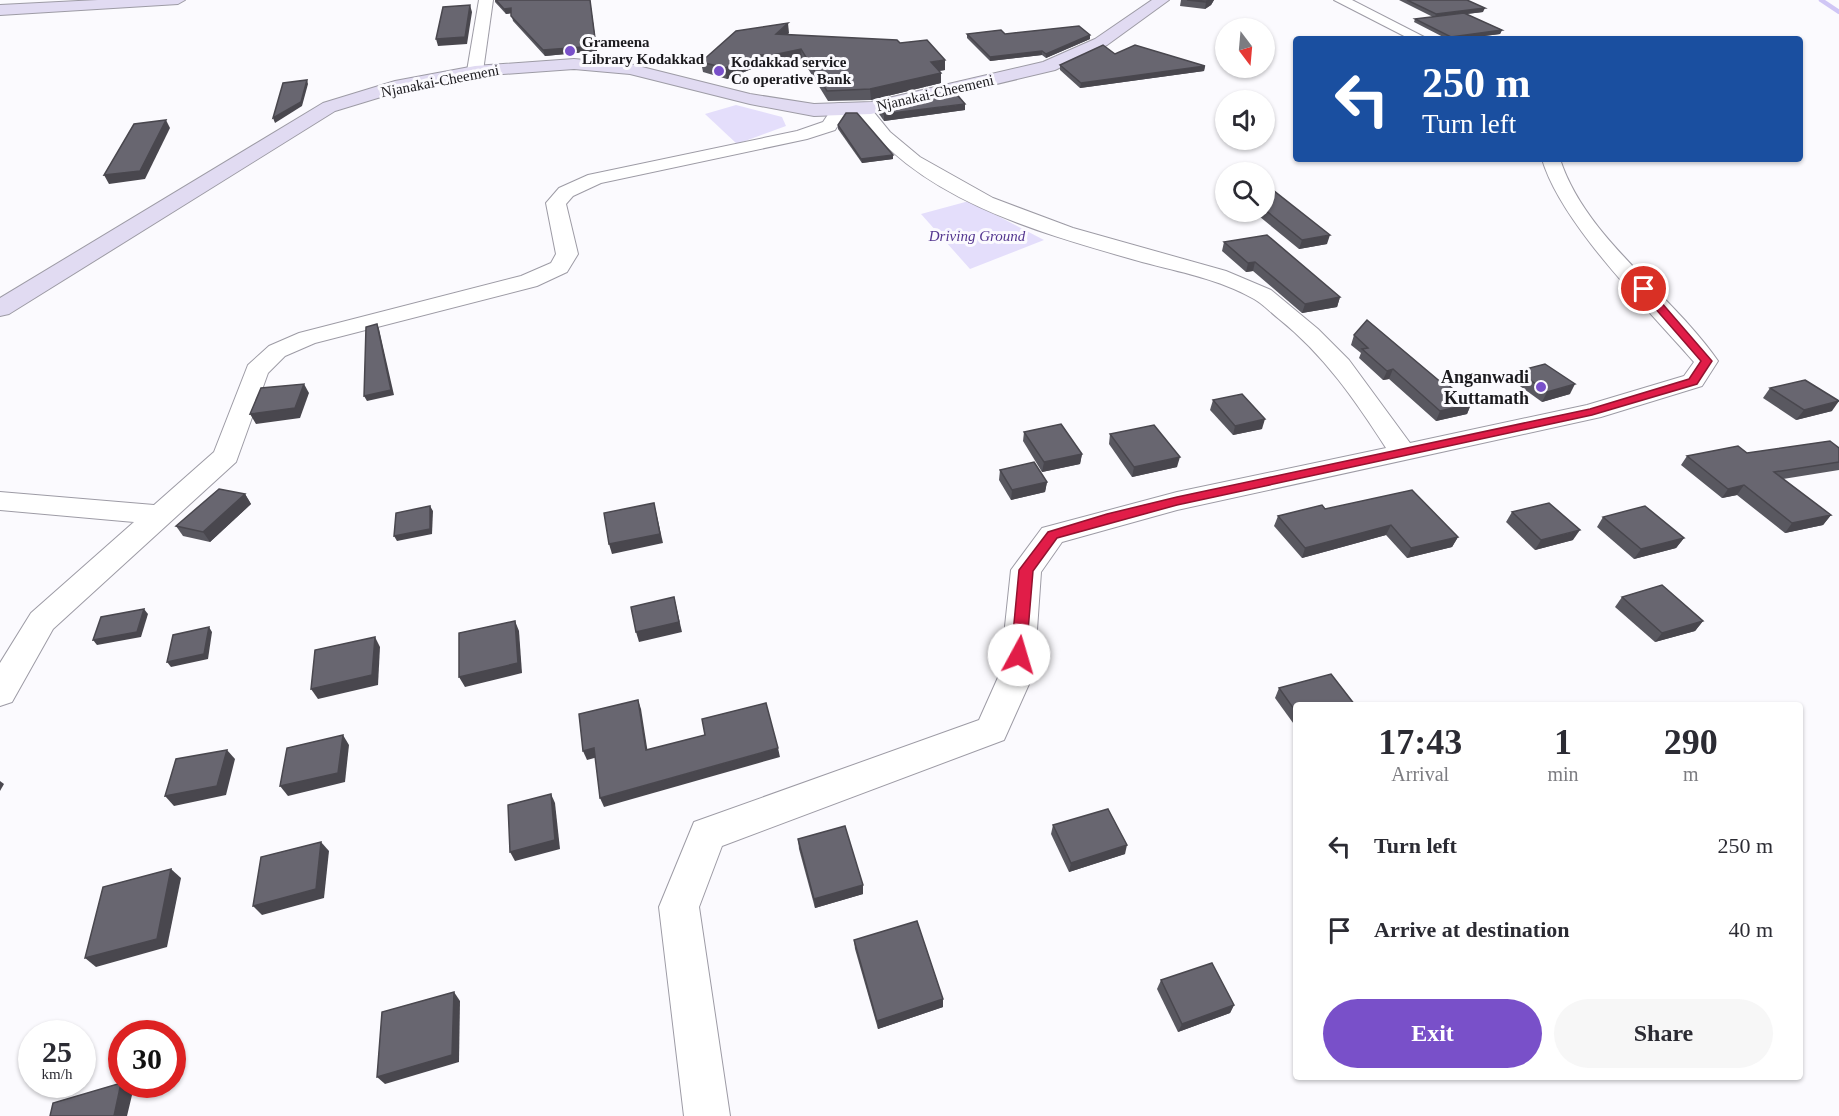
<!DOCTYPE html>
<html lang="en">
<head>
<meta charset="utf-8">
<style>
	body { margin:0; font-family:"Times New Roman",serif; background:#f7f7f7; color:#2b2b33; height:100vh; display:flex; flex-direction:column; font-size:22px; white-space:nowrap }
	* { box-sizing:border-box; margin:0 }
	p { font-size:20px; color:#7c7c81 }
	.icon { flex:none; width:33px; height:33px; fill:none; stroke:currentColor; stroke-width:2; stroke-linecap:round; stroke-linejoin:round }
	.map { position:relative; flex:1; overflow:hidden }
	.sheet { position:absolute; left:1293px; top:702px; width:510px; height:378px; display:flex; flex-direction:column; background:#fff; border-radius:6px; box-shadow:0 2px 4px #0004 }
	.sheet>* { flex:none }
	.top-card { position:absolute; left:1293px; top:36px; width:510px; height:126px; border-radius:6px; box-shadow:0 2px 4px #0004; background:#1a4fa0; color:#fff; overflow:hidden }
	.needle { width:39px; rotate:164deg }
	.buttons { position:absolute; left:1215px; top:18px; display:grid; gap:12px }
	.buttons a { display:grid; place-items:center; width:60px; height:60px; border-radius:50%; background:#fff; box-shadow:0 2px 4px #0004; font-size:30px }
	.speed { position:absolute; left:18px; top:1020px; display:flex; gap:12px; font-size:30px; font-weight:700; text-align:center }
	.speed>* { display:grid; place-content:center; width:78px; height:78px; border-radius:50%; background:#fff; box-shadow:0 2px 4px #0004; line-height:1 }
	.speed small { font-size:15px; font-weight:400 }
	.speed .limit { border:9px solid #d22; background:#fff; color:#111 }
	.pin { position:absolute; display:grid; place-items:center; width:51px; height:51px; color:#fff; margin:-26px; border:3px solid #fff; border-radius:50%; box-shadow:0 2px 6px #0007 }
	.me { position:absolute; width:66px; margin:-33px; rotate:6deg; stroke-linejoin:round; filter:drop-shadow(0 0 4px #0008) }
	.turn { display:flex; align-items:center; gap:21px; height:126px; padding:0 30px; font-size:27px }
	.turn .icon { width:78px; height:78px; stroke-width:2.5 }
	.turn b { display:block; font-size:42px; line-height:51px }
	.eta { display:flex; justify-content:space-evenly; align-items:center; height:102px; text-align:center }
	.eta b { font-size:36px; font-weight:700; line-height:42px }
	.action { display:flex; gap:12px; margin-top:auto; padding:12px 30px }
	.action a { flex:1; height:69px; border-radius:36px; background:#7950c9; color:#fff; font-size:24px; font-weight:700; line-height:69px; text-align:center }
	.action a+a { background:#f7f7f7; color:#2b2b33 }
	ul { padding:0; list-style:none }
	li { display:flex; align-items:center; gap:18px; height:84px; padding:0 30px }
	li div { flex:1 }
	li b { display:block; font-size:22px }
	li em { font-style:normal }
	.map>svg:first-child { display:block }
	.green { fill:#e4defb }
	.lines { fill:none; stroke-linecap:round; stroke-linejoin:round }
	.stream { stroke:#d0c6f5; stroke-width:4.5 }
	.street-casing { stroke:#9d9ba5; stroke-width:2 }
	.secondary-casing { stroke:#9d9ba5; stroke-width:2 }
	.street { fill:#fff; fill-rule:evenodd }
	.secondary { fill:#e1dbf2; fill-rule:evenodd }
	.wall { fill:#595860 }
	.shaded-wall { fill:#49474e }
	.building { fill:#686670; stroke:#49474e; stroke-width:1.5 }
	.route { fill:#e11d48; stroke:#92132f; stroke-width:1.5 }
	.poi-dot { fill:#7950c9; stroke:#fbfafe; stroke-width:2 }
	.labels { text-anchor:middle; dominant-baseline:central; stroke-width:6; stroke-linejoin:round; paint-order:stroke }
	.far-poi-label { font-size:15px; font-weight:bold; fill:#1b1a1e; stroke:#fbfafe; text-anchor:start }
	.far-street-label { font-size:15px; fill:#1b1a1e; stroke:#fbfafe }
	.far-park-label { font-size:15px; font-style:italic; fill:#54368f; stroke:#fbfafe }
	.poi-label { font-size:18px; font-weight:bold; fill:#1b1a1e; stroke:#fbfafe; text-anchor:end }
</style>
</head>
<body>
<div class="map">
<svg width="1839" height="1116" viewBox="0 0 1839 1116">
	<rect width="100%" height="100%" fill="#fbfafe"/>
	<!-- green -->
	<g class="green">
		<polygon points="736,105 782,117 786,126 737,144 705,114"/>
		<polygon points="969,201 1044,240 970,269 921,214"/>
	</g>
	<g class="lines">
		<!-- stream -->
		<polyline class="stream" points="1821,0 1839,12"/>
		<defs>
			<g id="street">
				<polygon points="479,0 493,0 483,71 475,76 467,71"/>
				<polygon points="1334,0 1352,0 1428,39 1410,39"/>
				<polygon points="841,103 849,108 835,130 807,139 601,183 573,196 566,204 578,254 567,272 537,286 315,343 285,356 268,373 236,462 53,629 12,702 0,706 0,663 31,613 134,522 0,510 0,492 154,505 214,452 248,365 269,346 299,333 521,276 551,263 556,254 546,203 559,188 588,175 797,131 823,122 835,104"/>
				<path d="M862 104 868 105 890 132 920 157 993 198 1073 228 1226 271 1271 290 1318 329 1349 360 1410 443 1587 405 1684 376 1694 362C1648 309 1561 224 1542 159H1560C1586 239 1672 294 1718 361L1702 386 1601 417 1177 510 1062 542 1041 572 1034 673 1004 740 722 846 699 907 730 1116H684L659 907 694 822 979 720 1000 673 1011 570 1042 528 1177 492 1386 448C1355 400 1324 355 1279 319 1270 312 1263 304 1254 299 1219 279 1180 272 1142 262 1040 233 917 200 854 109Z"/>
			</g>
			<g id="secondary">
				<polygon points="98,0 185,0 178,4 0,15 0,5"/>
				<polygon points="1152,0 1169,0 1107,45 1055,70 871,114 814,116 750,104 630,74 574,69 475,76 404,90 335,111 9,314 0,316 0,298 323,103 395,81 475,66 574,59 630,64 750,94 814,104 871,102 1043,62 1095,39"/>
			</g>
		</defs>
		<!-- street casing -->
		<use href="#street" class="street-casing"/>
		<!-- secondary casing -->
		<use href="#secondary" class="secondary-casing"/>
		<!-- street -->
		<use href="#street" class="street"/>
		<!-- secondary -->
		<use href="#secondary" class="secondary"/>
	</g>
	<!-- wall -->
	<g class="wall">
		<polygon points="495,0 590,0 597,51 545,56 513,21 511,13 506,14 495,2"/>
		<polygon points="1181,0 1214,0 1211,5 1205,9 1180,6"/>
		<polygon points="1399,0 1467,0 1483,12 1466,14 1502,30 1500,34 1461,39 1447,39 1414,22 1415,19 1433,17"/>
		<polygon points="789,33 787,35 900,43 945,70 939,71 941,73 941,83 871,100 828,101 802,59 774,66 761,65 727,79 703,72 701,62"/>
		<polygon points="967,34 1005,34 1090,35 1090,39 1046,58 1042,55 990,61 967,38"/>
		<polygon points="1115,54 1205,66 1204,71 1080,88 1060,70 1060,65"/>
		<polygon points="878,108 965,110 884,121 879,114"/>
		<polygon points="838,125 893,155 893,159 862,163 838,129"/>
		<polygon points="1264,193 1327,244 1299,249 1254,212 1264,212"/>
		<polygon points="1224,242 1340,297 1337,307 1302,313 1253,271 1246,272 1222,251"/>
		<polygon points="1354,335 1443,384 1471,404 1467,414 1436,421 1389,379 1383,380 1359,358 1361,353 1351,345"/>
		<polygon points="1518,371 1570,394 1542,402 1513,381"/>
		<polygon points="1770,388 1832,411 1796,420 1763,398"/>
		<polygon points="1213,400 1262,429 1233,435 1210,410"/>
		<polygon points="1024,432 1082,454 1080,464 1042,472 1023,441"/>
		<polygon points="1110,434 1177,467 1132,477 1109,444"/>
		<polygon points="1839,448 1839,470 1783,479 1831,515 1823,525 1785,533 1737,495 1722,498 1681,465 1687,456"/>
		<polygon points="1000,470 1047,482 1045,492 1011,500 999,480"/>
		<polygon points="245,494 251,504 210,542 183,536 176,526"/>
		<polygon points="1325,509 1458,537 1452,547 1407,558 1386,535 1302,558 1274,526 1278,516"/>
		<polygon points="1512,512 1573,540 1535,550 1506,522"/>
		<polygon points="1603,517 1684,538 1676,548 1634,559 1597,527"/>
		<polygon points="1622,597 1703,621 1695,631 1655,642 1615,607"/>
		<polygon points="1279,688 1296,705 1296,727 1275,698"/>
		<polygon points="1053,825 1125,854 1069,872 1051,834"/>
		<polygon points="798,839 863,894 815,908 799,849"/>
		<polygon points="854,940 943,1007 878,1029 855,949"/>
		<polygon points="1161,980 1234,1005 1230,1013 1178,1032 1157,989"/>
	</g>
	<!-- shaded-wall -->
	<g class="shaded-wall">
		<polygon points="590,0 597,51 545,56 543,50"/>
		<polygon points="1209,0 1214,0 1211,5 1205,9 1206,2"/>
		<polygon points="470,5 472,12 467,44 438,46 436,39"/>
		<polygon points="511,8 513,13 506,14 504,9"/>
		<polygon points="1485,8 1483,12 1435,18 1436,14"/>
		<polygon points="788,23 789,33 777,44 776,34"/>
		<polygon points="1502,30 1500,34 1461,39 1450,39 1451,37"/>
		<polygon points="1090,35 1090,39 1046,58 1046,54"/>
		<polygon points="801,49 802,59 774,66 773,55"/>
		<polygon points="1042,51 1042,55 990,61 990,57"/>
		<polygon points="760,55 761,65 727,79 725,68"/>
		<polygon points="945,60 945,70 931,72 931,62"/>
		<polygon points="1205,66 1204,71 1080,88 1081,83"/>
		<polygon points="941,73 941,83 871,100 870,89"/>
		<polygon points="307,80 308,84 302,106 275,123 273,118"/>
		<polygon points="965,104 965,110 884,121 884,114"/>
		<polygon points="166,120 170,128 145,179 109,184 104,175"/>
		<polygon points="893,155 893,159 862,163 861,159"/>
		<polygon points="1330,235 1327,244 1299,249 1302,240"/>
		<polygon points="1255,262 1253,271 1246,272 1248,263"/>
		<polygon points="1340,297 1337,307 1302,313 1305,304"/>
		<polygon points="377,324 379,329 394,395 367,401 364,396"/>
		<polygon points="1393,369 1389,379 1383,380 1387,371"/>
		<polygon points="304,384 309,393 300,418 256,424 250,414"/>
		<polygon points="1575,384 1570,394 1542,402 1547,392"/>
		<polygon points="1839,401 1832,411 1796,420 1804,410"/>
		<polygon points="1471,404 1467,414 1436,421 1440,411"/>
		<polygon points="1265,419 1262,429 1233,435 1235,426"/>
		<polygon points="1082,454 1080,464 1042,472 1044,462"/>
		<polygon points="1180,457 1177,467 1132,477 1134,467"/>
		<polygon points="1047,482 1045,492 1011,500 1012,490"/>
		<polygon points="1744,485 1737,495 1722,498 1728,489"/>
		<polygon points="245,494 251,504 210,542 203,532"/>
		<polygon points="654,503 663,543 612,554 609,544"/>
		<polygon points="430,506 433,511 432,534 397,541 394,536"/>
		<polygon points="1831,515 1823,525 1785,533 1792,523"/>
		<polygon points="1391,525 1386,535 1302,558 1305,548"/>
		<polygon points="1580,530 1573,540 1535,550 1541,540"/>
		<polygon points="1458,537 1452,547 1407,558 1411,548"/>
		<polygon points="1684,538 1676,548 1634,559 1641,549"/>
		<polygon points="674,597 682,632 639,642 636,632"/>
		<polygon points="144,609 148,614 141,637 97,645 93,640"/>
		<polygon points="515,621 519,631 522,673 465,687 459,677"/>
		<polygon points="1703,621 1695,631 1655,642 1662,633"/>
		<polygon points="209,627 212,632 208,659 171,667 167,662"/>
		<polygon points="375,637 380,647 378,685 318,699 311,689"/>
		<polygon points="638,700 641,709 649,760 646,750"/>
		<polygon points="343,735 349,745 345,782 288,796 280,786"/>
		<polygon points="594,748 598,757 587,760 583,751"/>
		<polygon points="778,748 780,757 604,807 600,798"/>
		<polygon points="227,750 235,759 226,795 174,806 165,796"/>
		<polygon points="0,781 4,784 0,791"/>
		<polygon points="551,794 555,803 560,849 515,861 510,852"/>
		<polygon points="321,842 329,851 324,898 262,915 253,906"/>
		<polygon points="1127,845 1125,854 1069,872 1071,863"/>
		<polygon points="171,869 181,878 167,947 96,967 85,958"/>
		<polygon points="863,885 863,894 815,908 814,899"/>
		<polygon points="454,992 460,1001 459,1062 385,1084 377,1077"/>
		<polygon points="943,999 943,1007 878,1029 877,1021"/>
		<polygon points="1234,1005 1230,1013 1178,1032 1182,1024"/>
		<polygon points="121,1083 122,1084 133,1091 127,1116 114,1116"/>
	</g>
	<!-- building -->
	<g class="building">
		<polygon points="496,0 590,0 596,46 543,50 511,16 511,8 504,9"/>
		<polygon points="1187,0 1209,0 1206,2"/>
		<polygon points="1407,0 1467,0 1485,8 1436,14"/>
		<polygon points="470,5 465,37 436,39 443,7"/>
		<polygon points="1464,13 1502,30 1451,37 1415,19"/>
		<polygon points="788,23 776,34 897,40 900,43 927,40 945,60 931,62 941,73 870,89 827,91 801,49 773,55 760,55 725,68 701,62 736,31"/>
		<polygon points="1079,26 1090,35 1046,54 1042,51 990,57 967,34 1001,30 1005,34"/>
		<polygon points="1103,45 1115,54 1135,45 1205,66 1081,83 1060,65"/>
		<polygon points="307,80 301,102 273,118 283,83"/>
		<polygon points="953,90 965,104 884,114 878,108"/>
		<polygon points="846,113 857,113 893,155 861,159 838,125"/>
		<polygon points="166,120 140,171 104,175 134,124"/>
		<polygon points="1269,187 1330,235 1302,240 1264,209 1264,193"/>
		<polygon points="1267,235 1340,297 1305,304 1255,262 1248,263 1224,242"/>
		<polygon points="1367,320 1443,384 1447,384 1471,404 1440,411 1393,369 1387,371 1362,349 1368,348 1354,335"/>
		<polygon points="377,324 391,390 364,396 366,327"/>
		<polygon points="1545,364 1575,384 1547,392 1518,371"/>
		<polygon points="1805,380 1839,401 1804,410 1770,388"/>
		<polygon points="304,384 295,408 250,414 261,388"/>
		<polygon points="1242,394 1265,419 1235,426 1213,400"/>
		<polygon points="1061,424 1082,454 1044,462 1024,432"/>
		<polygon points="1154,425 1180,457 1134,467 1110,434"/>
		<polygon points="1830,441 1839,448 1839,462 1774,472 1831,515 1792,523 1744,485 1728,489 1687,456 1738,446 1747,453"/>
		<polygon points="1034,462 1047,482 1012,490 1000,470"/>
		<polygon points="219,489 245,494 203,532 176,526"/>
		<polygon points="1412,490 1458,537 1411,548 1391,525 1305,548 1278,516 1322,505 1325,509"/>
		<polygon points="654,503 660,534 609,544 604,513"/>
		<polygon points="1549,503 1580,530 1541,540 1512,512"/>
		<polygon points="430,506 430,529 394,536 396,513"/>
		<polygon points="1645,506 1684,538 1641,549 1603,517"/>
		<polygon points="1662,585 1703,621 1662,633 1622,597"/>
		<polygon points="674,597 679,622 636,632 631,607"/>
		<polygon points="144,609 137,632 93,640 101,617"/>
		<polygon points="515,621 518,663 459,677 459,633"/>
		<polygon points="209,627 204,654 167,662 173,635"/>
		<polygon points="375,637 372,675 311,689 315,650"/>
		<polygon points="1331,674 1355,705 1296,705 1296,712 1279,688"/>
		<polygon points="638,700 646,750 705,735 702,719 766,703 778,748 600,798 594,748 583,751 579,714"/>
		<polygon points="343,735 338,773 280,786 287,748"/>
		<polygon points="227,750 217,786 165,796 176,759"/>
		<polygon points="551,794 555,840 510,852 508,805"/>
		<polygon points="1108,809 1127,845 1071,863 1053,825"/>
		<polygon points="845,826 863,885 814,899 798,839"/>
		<polygon points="321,842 316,889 253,906 261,857"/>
		<polygon points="171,869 157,939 85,958 103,887"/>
		<polygon points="917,921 943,999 877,1021 854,940"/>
		<polygon points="1212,963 1234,1005 1182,1024 1161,980"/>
		<polygon points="454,992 452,1055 377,1077 382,1012"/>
		<polygon points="121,1083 114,1116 50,1116 53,1103"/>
	</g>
	<!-- route -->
	<polygon class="route" points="1640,287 1648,287 1712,361 1697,384 1592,415 1177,505 1057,538 1033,571 1026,655 1024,659 1014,659 1011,655 1019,570 1048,532 1107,514 1177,497 1590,409 1689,379 1701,361 1640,291"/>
	<!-- markers -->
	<g class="poi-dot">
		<circle cx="570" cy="51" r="6"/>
		<circle cx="719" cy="71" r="6"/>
		<circle cx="1541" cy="387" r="6"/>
	</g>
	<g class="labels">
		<!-- far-poi labels -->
		<g class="far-poi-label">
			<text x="582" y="42">Grameena<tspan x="582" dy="17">Library Kodakkad</tspan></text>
			<text x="731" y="62">Kodakkad service<tspan x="731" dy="17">Co operative Bank</tspan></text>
		</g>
		<!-- far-street labels -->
		<g class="far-street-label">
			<text transform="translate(440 81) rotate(-11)">Njanakai-Cheemeni</text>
			<text transform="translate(935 93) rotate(-13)">Njanakai-Cheemeni</text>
		</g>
		<!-- far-park labels -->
		<g class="far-park-label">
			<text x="977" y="236">Driving Ground</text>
		</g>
		<!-- poi labels -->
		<g class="poi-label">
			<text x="1529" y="377">Anganwadi<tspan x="1529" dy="21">Kuttamath</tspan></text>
		</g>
	</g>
</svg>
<div class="buttons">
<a><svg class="needle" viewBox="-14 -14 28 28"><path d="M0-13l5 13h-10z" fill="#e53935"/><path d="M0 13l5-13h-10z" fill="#7c7c81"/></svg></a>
<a><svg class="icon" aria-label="sound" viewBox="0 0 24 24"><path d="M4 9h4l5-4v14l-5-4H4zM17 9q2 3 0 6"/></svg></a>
<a><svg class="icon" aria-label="search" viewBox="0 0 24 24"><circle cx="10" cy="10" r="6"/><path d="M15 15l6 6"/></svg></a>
</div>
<div class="speed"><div>25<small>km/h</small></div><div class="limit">30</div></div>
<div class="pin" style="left:1644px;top:289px;background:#d93025"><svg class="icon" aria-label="arrive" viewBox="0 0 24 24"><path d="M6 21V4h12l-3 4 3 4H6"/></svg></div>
<svg class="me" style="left:1019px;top:655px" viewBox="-20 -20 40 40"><circle r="19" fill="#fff"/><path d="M0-13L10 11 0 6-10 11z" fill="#e11d48"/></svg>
<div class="top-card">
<div class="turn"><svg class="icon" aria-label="left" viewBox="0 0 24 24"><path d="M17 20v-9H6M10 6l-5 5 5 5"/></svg><div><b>250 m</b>Turn left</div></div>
</div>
<section class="sheet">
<div class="eta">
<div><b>17:43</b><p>Arrival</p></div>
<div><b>1</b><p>min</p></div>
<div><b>290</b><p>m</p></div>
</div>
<ul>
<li><svg class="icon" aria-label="left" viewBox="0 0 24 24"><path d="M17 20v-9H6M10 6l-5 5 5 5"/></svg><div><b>Turn left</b></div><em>250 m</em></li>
<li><svg class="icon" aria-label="arrive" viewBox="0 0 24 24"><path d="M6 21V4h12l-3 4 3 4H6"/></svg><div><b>Arrive at destination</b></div><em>40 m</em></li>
</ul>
<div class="action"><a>Exit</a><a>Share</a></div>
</section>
</div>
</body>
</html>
